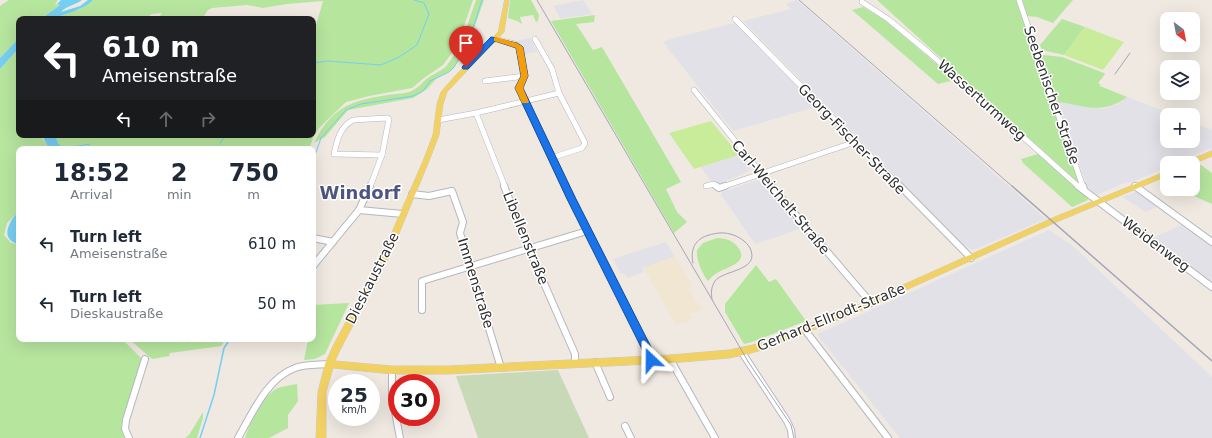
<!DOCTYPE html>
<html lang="en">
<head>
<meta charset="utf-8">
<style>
	body { margin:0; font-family:"DejaVu Sans",sans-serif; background:#f2f2f3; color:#1f2937; height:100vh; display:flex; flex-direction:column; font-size:15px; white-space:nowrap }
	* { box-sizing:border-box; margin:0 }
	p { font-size:13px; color:#747a83 }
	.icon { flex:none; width:22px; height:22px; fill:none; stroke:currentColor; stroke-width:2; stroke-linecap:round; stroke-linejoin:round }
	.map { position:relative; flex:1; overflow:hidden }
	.sheet { position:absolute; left:16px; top:146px; width:300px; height:196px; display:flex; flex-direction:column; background:#fff; border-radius:8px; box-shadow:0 4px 16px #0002 }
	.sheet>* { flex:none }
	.banner { position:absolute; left:16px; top:16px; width:300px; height:122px; border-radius:8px; box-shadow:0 4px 16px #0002; background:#202124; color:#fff; overflow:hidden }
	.needle { width:26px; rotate:148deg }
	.buttons { position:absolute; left:1160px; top:12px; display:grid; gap:8px }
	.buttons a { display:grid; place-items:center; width:40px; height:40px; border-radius:8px; background:#fff; box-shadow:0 4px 16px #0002; font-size:20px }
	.speed { position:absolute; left:328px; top:374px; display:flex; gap:8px; font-size:20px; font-weight:700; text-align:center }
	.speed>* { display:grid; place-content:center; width:52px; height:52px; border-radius:50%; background:#fff; box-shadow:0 4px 16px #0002; line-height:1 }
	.speed small { font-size:10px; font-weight:400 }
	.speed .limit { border:6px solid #d22; background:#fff; color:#111 }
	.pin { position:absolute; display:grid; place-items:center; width:34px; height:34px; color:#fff; margin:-41px -17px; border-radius:50% 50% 50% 0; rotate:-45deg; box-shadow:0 0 4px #0007 }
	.pin .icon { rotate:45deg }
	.me { position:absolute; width:44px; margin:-22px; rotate:337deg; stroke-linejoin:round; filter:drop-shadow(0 0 3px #0008) }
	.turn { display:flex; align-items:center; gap:14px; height:84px; padding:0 20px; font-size:18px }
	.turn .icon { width:52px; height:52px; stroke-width:2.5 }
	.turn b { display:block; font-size:28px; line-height:34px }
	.lanes { display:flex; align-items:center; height:38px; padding:0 20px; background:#0003; justify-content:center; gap:20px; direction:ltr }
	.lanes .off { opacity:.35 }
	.eta { display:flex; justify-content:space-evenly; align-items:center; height:68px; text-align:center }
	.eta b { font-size:24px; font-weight:700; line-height:28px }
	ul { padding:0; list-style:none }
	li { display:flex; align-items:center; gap:12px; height:60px; padding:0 20px }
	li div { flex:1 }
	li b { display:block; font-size:15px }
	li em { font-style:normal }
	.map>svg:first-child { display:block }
	.industrial { fill:#e3e1e8 }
	.education { fill:#f0e6d1 }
	.green { fill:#b6e59e }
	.cemetery { fill:#c8d9b8 }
	.pitch { fill:#c9ec9a }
	.water { fill:#75cff0 }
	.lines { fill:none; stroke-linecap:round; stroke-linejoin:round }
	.stream-far1 { stroke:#75cff0; stroke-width:1 }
	.stream { stroke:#75cff0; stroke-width:1.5 }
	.minor-far1-casing { stroke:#b4b7c1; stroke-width:6 }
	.minor-casing { stroke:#b4b7c1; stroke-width:8 }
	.major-casing { stroke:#c9c9c9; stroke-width:1 }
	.minor-far1 { stroke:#fff; stroke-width:5 }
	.minor { stroke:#fff; stroke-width:6 }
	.major { fill:#f2d163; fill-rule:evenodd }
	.tram { stroke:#a3a6b8; stroke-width:1 }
	.rail-far1 { stroke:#a3a6b8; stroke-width:1 }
	.rail { stroke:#a3a6b8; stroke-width:1.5 }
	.route { fill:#1a73e8; stroke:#114b97 }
	.slow { fill:#f59e0b }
	.labels { text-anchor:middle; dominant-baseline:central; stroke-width:3; stroke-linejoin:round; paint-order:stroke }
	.street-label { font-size:14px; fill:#2e2e2e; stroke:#fff }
	.district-label { font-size:18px; font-weight:bold; fill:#4d5680; stroke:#fff }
</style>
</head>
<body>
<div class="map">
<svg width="1212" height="438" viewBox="0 0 1212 438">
	<rect width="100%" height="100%" fill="#efe9e1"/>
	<!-- industrial -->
	<g class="industrial">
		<polygon points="583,0 592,14 561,19 553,6"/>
		<polygon points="797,0 1046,219 973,250 963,245 743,21 791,9 786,4"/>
		<polygon points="735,23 819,106 733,131 663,42 674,38"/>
		<polygon points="531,38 537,52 523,54 515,43 519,40"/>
		<polygon points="1127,97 1174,115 1167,115 1167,141 1193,141 1193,123 1212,130 1212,148 1175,163 1167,163 1167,167 1132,182 1122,184 1097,195 1087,187 1058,102 1103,109 1118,104"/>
		<polygon points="739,155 750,169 749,171 720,184 711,181 701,167"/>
		<polygon points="758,180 762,181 800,229 755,244 721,195 722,192"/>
		<polygon points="1138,191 1159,206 1146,212 1122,197"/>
		<polygon points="1183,224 1212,245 1212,280 1209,281 1153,238"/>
		<polygon points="1049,230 1074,247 1212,377 1212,438 900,438 818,336 818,334"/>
		<polygon points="666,242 675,257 642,268 644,272 627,278 624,273 621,274 613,259"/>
	</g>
	<!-- education -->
	<polygon class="education" points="675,257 692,286 688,288 702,310 690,314 692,318 690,319 690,320 676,325 644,268"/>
	<!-- green -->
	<g class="green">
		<polygon points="9,0 58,0 55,4 60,5 41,19 19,19 19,38 0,58 0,6"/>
		<polygon points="93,0 473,0 457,46 443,65 424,78 412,88 369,96 346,102 319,128 314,136 309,149 64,149 58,143 55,135 313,135 313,36 323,1 287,4 263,8 247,5 212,8 208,10 202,19 158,19 162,13 152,14 144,19 50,19 80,9"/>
		<path d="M476 0H484L467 48 453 69 436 79 427 89 413 98 348 110 325 137 314 143C330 111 347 101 382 96 391 94 401 94 409 92 418 89 422 82 429 77 435 73 444 70 448 64 463 45 468 22 476 0Z"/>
		<polygon points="510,0 531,0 539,15 538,21 536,22 533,15 520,17 522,24 517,21 508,18"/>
		<path d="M877 0H1017L1080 185C1042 148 1001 115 962 80L963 78Z"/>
		<polygon points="1022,0 1073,0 1053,23 1037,17 1027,16"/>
		<polygon points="863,7 889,23 955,80 938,84 852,10"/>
		<polygon points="595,15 594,22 576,24 593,50 602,47 681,182 666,189 677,212 687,222 674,233 551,21"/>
		<polygon points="1062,19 1085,27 1064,55 1042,50 1040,45"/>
		<path d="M19 48V135C36 135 41 132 49 149H19V211L7 223 4 235 11 243 19 244V339H122L143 360 123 418 121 426 124 438H0V69Z"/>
		<path d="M1044 55 1062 57 1104 73 1105 74 1098 83 1100 84V86L1127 97C1103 115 1086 106 1058 102L1041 56Z"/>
		<polygon points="1038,154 1087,196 1088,200 1072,207 1023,163 1021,159"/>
		<polygon points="1198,163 1212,173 1212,204 1178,189 1193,189 1193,166"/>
		<path d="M717 238C724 238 732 240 737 246 751 263 727 267 717 273 713 275 711 278 708 281 702 273 696 260 697 250L703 243Z"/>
		<polygon points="756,265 769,282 776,279 806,321 755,341 744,344 725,312 725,304"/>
		<polygon points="349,303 325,354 315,359 304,360 308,340 295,341 295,339 313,339 313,305"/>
		<polygon points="129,339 226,339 221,346 170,353 169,356 152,359"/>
		<path d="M297 384 298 401 288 415V428L269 438H245C250 423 263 395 278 388 284 386 291 385 297 384Z"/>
		<polygon points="203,412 203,418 197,438 185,438 189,435"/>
	</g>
	<!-- cemetery -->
	<polygon class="cemetery" points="558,370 589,438 478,438 456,376"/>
	<!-- pitch -->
	<g class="pitch">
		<polygon points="1085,27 1124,42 1103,70 1064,55"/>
		<polygon points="711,121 739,155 694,169 669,133"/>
	</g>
	<!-- water -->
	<g class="water">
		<path d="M61 0H82C75 5 66 6 61 12L80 6 88 0H93C84 10 54 19 41 19L60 5 57 4Z"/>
		<polygon points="19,38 19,48 0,69 0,58"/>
		<polygon points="39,135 55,135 58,143 64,149 49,149 43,137"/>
		<path d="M19 211 18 227 19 244H18C0 239 8 222 19 211Z"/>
	</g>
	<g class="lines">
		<!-- stream-far1 -->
		<g class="stream-far1">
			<polyline points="313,63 328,61 381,65 399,57 417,45 429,14 424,3 414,0"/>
			<polyline points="220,143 226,135"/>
			<polyline points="63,149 89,144 89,149"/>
			<polyline points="211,149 216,146"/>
			<polyline points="313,161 321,138 346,110 361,104 413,96 423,91 430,81 449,72 454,67 468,44 482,0"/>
		</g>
		<!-- stream -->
		<polyline class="stream" points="200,438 214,395 224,348 230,339"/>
		<defs>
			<g id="minor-far1">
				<polyline points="1019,0 1083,187"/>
				<polyline points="862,2 888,19 928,52 1079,187"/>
				<polyline points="735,19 901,187"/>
				<polyline points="494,39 515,44 519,47 525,76 519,88 565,187"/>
				<polyline points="535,39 552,69 559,93 585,143 582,148 551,158"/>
				<polyline points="485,81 525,76"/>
				<polyline points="694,90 772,187"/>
				<polyline points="476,113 505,187"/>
				<path d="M387 118 389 119 382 155 334 154C337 140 340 127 353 120Z"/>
				<polyline points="438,120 476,113 559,93"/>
				<polyline points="706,186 714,184 718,187"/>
				<polyline points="1135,186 1136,187"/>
				<polyline points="370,187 382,155"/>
				<polyline points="722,187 855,142"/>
			</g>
			<g id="minor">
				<polyline points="504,186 529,249 575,354 575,363"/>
				<polyline points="565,186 648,350 651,360"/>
				<polyline points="716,186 719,188 725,186"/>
				<polyline points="771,186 871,303"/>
				<polyline points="900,186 971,258"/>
				<polyline points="1078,186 1212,287"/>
				<polyline points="1083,186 1084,190"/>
				<polyline points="1135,186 1212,242"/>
				<polyline points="412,194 429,196 452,191 463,222 460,233 501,368"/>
				<polyline points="359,210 403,214"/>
				<polyline points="313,238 333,242"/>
				<polyline points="313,266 359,210 370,186"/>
				<polyline points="422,310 422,281 587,231"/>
				<polyline points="805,330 888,438"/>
				<polyline points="741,351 787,421 791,430 792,438"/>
				<polyline points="670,359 715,438"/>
				<polyline points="595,362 610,397"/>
				<polyline points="392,370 392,396 400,438"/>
				<polyline points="625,426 631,438"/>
				<polyline points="129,438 125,429 126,420 145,359"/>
				<path d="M238 438C252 414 267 378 295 368 306 364 318 365 329 364"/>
			</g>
			<g id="major">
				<polygon points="505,0 509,0 504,32 447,92 443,104 439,135 429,161 390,255 340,350 335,361 392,366 448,366 670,355 729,350 748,346 764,342 847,310 1050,219 1167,171 1167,176 1054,223 853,314 768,348 748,354 729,358 670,363 448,374 392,374 333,368 326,392 326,438 316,438 318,392 325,364 333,346 382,255 423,161 433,135 437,104 441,92 455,76 498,32"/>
				<polygon points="1212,151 1212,156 1193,164 1193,163 1187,163 1188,161"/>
			</g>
		</defs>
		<!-- minor-far1 casing -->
		<use href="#minor-far1" class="minor-far1-casing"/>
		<!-- minor casing -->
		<use href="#minor" class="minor-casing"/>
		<!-- major casing -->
		<use href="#major" class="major-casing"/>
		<!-- minor-far1 -->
		<use href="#minor-far1" class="minor-far1"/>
		<!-- minor -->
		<use href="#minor" class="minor"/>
		<!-- major -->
		<use href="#major" class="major"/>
		<!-- tram -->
		<g class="tram">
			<polyline points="537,0 749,363 791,425 794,438"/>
			<path d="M693 263C690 249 695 239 709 235 716 233 723 232 730 234 738 236 746 241 750 248 761 271 723 270 715 281 711 287 711 293 712 299"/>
		</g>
		<!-- rail-far1 -->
		<g class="rail-far1">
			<polyline points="799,0 1013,187"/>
			<polyline points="1115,74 1130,53"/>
		</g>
		<!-- rail -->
		<polyline class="rail" points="1012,186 1212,361"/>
	</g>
	<!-- route -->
	<polygon class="route" points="491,37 517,43 523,47 528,76 523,88 576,199 651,347 656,360 655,363 651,365 647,363 643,351 567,199 515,88 521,76 516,48 495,41 468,69 463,69 462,67"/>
	<!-- slow -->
	<polygon class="slow" points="496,37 517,43 523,47 528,76 523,88 529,102 528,103 522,103 515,88 521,76 516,48 494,41 494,38"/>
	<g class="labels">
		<!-- street labels -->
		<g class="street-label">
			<text transform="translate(1052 95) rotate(71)">Seebenischer Straße</text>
			<text transform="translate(982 100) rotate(42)">Wasserturmweg</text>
			<text transform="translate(852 139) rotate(46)">Georg-Fischer-Straße</text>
			<text transform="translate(781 197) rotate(50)">Carl-Weichelt-Straße</text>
			<text transform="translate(526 238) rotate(68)">Libellenstraße</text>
			<text transform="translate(1156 244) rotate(37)">Weidenweg</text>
			<text transform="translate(372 278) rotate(-63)">Dieskaustraße</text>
			<text transform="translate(476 283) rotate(73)">Immenstraße</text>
			<text transform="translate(831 317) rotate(-22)">Gerhard-Ellrodt-Straße</text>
		</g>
		<!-- district labels -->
		<g class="district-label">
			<text x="360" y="192">Windorf</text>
		</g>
	</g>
</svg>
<div class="buttons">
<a><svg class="needle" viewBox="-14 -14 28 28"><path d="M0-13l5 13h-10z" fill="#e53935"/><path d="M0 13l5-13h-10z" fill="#747a83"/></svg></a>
<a><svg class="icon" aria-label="layers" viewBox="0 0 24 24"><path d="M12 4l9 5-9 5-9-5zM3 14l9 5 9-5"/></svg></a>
<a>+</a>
<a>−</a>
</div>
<div class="speed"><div>25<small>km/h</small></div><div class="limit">30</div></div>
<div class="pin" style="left:466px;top:67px;background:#d93025"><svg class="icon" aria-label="arrive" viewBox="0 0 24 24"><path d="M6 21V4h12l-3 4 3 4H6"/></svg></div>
<svg class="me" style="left:651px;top:360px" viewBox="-20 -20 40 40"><path d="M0-17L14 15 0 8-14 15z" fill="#1a73e8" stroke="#fff" stroke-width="4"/></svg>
<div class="banner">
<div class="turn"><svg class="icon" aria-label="left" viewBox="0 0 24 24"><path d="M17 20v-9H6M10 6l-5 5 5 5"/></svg><div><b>610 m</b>Ameisenstraße</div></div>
<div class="lanes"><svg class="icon" aria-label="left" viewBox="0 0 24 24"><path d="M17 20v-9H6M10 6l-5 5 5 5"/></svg><svg class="icon off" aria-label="ahead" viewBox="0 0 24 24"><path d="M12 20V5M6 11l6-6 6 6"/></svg><svg class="icon off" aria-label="right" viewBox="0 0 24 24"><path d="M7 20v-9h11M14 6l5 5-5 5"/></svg></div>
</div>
<section class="sheet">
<div class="eta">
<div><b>18:52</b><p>Arrival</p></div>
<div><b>2</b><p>min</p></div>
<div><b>750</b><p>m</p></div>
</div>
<ul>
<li><svg class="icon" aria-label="left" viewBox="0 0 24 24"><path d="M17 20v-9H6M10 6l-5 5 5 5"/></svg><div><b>Turn left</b><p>Ameisenstraße</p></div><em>610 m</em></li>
<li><svg class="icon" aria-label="left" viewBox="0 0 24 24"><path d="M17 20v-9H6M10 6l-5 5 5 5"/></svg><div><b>Turn left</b><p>Dieskaustraße</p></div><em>50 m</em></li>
</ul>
</section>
</div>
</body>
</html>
